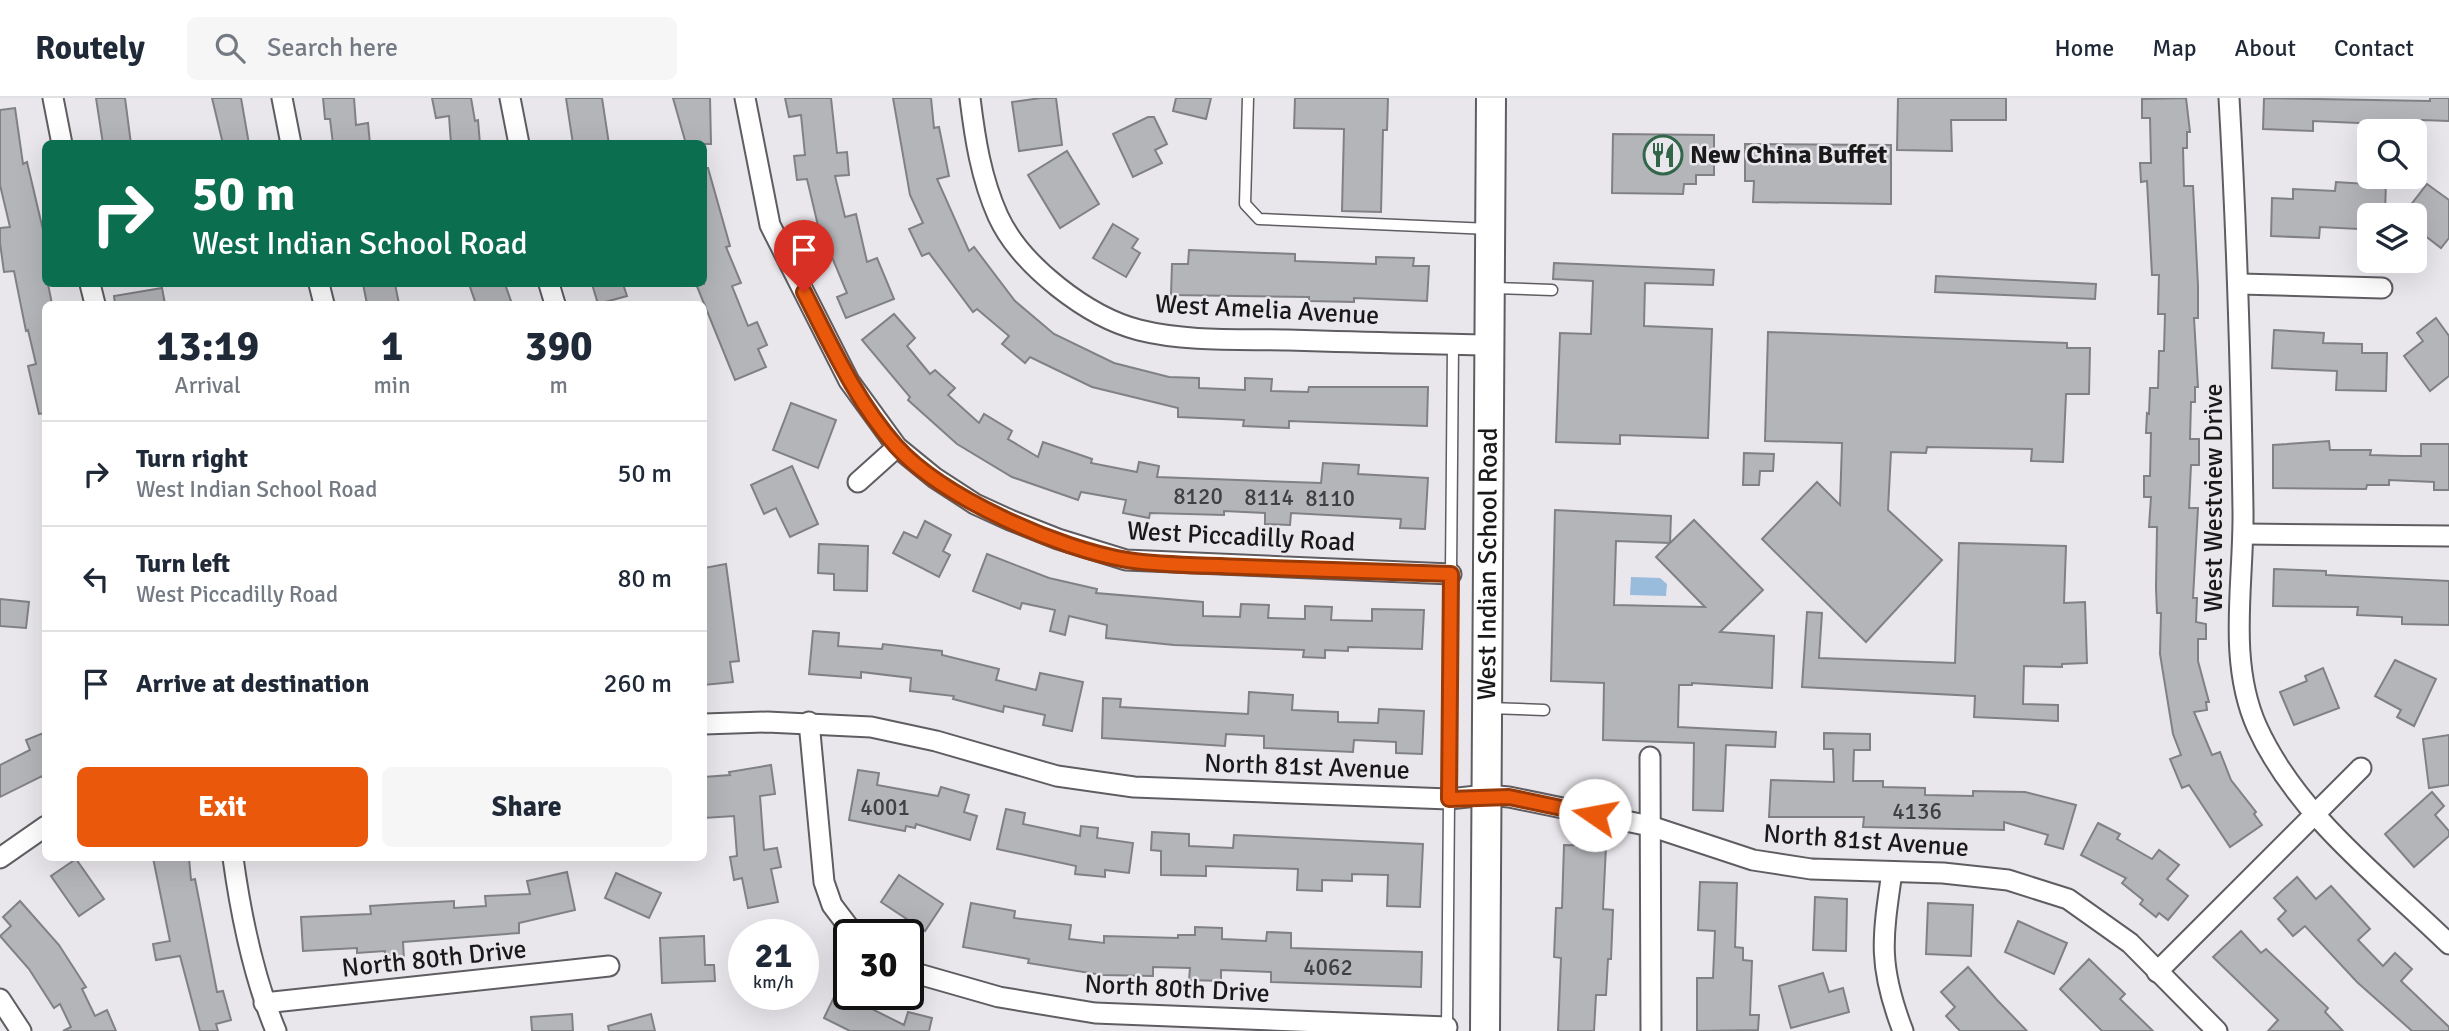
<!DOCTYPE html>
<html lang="en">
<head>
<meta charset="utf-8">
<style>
	body { margin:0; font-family:Signika,sans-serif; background:#f6f6f7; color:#1f2937; height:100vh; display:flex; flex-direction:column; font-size:26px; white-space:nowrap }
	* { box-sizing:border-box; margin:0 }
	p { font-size:23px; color:#747a83 }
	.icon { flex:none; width:38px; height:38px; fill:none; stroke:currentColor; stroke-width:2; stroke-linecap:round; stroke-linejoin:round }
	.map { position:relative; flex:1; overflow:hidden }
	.details { position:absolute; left:42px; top:203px; width:665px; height:560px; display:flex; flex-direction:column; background:#fff; border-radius:10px; box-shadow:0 7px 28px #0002 }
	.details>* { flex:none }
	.hud { position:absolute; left:42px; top:42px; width:665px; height:147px; border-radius:10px; box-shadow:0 7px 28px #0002; background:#0b6e4f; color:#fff; overflow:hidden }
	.buttons { position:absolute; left:2357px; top:21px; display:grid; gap:14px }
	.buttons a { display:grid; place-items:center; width:70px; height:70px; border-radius:10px; background:#fff; box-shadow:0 7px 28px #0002; font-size:35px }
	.speed { position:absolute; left:728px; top:821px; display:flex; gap:14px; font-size:35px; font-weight:700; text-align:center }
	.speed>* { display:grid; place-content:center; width:91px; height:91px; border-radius:50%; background:#fff; box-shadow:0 7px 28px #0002; line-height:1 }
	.speed small { font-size:18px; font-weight:400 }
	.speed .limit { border:4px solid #111; border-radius:10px; background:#fff; color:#111 }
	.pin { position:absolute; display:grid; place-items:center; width:60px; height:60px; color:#fff; margin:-72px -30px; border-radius:50% 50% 50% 0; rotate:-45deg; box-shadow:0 0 7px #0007 }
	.pin .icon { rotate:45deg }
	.me { position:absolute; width:77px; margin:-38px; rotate:282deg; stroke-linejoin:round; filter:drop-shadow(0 0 5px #0008) }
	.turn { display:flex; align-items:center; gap:24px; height:147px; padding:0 35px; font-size:32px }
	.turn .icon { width:91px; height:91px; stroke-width:2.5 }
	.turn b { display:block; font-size:49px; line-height:60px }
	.eta { display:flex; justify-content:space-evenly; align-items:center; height:119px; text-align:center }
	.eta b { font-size:42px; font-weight:800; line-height:49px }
	.action { display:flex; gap:14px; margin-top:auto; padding:14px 35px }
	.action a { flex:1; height:80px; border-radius:10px; background:#ea580c; color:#fff; font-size:28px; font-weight:800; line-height:80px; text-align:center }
	.action a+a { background:#f6f6f7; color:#1f2937 }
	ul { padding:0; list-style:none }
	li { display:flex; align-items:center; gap:21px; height:105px; padding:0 35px; border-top:2px solid #e0e1e3 }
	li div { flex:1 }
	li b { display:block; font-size:26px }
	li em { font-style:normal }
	header { display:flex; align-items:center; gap:42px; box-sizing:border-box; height:98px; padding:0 35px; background:#fff; border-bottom:2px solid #e0e1e3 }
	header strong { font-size:33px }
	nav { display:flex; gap:38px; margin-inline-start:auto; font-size:24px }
	.search { width:490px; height:63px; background:#f6f6f7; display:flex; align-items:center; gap:18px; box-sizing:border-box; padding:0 24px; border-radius:10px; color:#747a83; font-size:26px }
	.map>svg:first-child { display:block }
	.water { fill:#99bbdc }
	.building { fill:#b4b5b9; stroke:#808185; stroke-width:2; fill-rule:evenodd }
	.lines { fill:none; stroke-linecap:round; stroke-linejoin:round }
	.service-casing { stroke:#5f5d61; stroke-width:13 }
	.minor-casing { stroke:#5f5d61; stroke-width:23 }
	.secondary-casing { stroke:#5f5d61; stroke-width:32 }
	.service { stroke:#fff; stroke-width:10 }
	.minor { stroke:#fff; stroke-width:19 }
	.secondary { stroke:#fff; stroke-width:28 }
	.route-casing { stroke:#983908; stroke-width:18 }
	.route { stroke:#ea580c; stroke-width:12 }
	.labels { text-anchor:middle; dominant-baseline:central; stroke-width:5; stroke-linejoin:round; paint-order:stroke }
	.number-label { font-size:23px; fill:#404042 }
	.poi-label { font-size:26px; font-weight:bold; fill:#1a191a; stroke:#e9e7eb; text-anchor:start }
	.street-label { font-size:26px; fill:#1a191a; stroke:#e9e7eb }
</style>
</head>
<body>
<header>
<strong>Routely</strong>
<div class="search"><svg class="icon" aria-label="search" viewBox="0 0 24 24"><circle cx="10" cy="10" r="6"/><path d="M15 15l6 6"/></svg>Search here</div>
<nav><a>Home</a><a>Map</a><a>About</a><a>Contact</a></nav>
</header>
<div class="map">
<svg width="2449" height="933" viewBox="0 0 2449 933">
	<rect width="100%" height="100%" fill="#e9e7eb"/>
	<!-- water -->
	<polygon class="water" points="1631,479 1660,480 1667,486 1666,498 1630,497"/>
	<!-- building -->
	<g class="building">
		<polygon points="96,0 125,0 131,46 103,46"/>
		<polygon points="212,0 241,0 249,46 223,46"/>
		<polygon points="323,0 354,0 356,27 368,25 370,46 333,46 330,21 325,21"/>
		<polygon points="432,0 471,0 475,23 478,22 480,46 451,46 449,18 436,20"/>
		<polygon points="566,0 602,0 609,46 573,46"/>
		<polygon points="673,0 710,0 711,46 686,46"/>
		<polygon points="785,0 831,0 837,55 847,54 849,77 835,78 845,119 856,116 867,164 877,160 894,201 846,220 837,199 847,195 829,152 818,154 814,137 820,136 807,81 797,82 794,58 805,57 801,17 789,19"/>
		<polygon points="893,0 931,0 934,30 939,29 949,78 937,81 969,153 974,149 1015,203 1054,236 1114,265 1169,279 1199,280 1199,290 1245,292 1245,280 1272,281 1271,293 1308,294 1309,289 1428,289 1427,328 1289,323 1289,330 1243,328 1244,322 1178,319 1178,310 1092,289 1030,259 1025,265 1002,246 1009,238 977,211 973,214 929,155 922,158 909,131 923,125 910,97"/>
		<polygon points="1041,0 1056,0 1062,47 1019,53 1012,4"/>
		<polygon points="1176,0 1211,0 1206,21 1173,13"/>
		<polygon points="1295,0 1388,0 1387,32 1383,32 1381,114 1342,113 1344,31 1294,30"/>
		<polygon points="1898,0 2006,0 2006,22 1951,22 1952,53 1897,52"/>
		<polygon points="2186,0 2190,34 2187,34 2187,50 2183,50 2184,88 2193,88 2198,188 2198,220 2194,220 2198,289 2195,289 2195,304 2191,304 2190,341 2199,341 2199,367 2191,367 2189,410 2198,410 2193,500 2197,500 2196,524 2206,526 2206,541 2198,541 2198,563 2209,604 2206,604 2207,612 2194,614 2212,657 2220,654 2231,682 2256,714 2254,716 2262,727 2230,749 2189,687 2182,690 2170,661 2181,657 2173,636 2160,556 2161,515 2157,515 2156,490 2157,429 2149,429 2151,399 2144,399 2144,378 2150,378 2151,335 2146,335 2147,315 2149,316 2150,290 2158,290 2159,253 2164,253 2165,216 2158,216 2159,177 2152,177 2147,83 2141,84 2140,65 2151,65 2150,20 2142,20 2142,1"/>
		<polygon points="2264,0 2430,3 2430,0 2449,0 2449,23 2422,22 2421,33 2404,33 2405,27 2313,23 2313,33 2263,31"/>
		<polygon points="15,10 23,66 27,64 43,132 46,186 48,186 52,206 46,206 46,315 39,316 28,268 36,266 28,232 26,233 14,173 4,174 0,145 0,130 10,129 0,87 0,12"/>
		<polygon points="1148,19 1154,19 1167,46 1155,52 1162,65 1133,79 1113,36"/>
		<polygon points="1613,36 1714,37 1714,77 1696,77 1696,86 1684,86 1683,96 1612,95"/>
		<polygon points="1745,46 1891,47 1891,106 1753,104 1754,83 1745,83"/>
		<polygon points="1067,53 1099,106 1060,130 1028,77"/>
		<polygon points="704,70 708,70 730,148 726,149 741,185 732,188 748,228 757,224 767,247 758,251 766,269 735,282 696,186 704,186"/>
		<polygon points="2367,81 2386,82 2385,117 2370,117 2370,124 2358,123 2358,131 2320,129 2319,140 2271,138 2272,100 2293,101 2293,91 2335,93 2336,84 2367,86"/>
		<polygon points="2427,86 2449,102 2449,140 2441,150 2415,130 2415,117 2403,117"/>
		<polygon points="1113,126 1138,141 1132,150 1140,155 1126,179 1093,160"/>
		<polygon points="1189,152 1295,156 1295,163 1376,166 1376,159 1414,160 1413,168 1429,168 1427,203 1354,200 1354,204 1309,203 1309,199 1171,197 1172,166 1188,166"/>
		<polygon points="1554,165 1714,172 1713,187 1645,185 1644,228 1712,231 1708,340 1620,337 1620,346 1556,344 1560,235 1591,236 1593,183 1553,181"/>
		<polygon points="1936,178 2096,186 2095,201 1935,194"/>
		<polygon points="363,186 395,186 399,206 367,206"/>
		<polygon points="469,186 505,186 512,206 476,206"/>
		<polygon points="592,186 623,186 627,198 598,206"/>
		<polygon points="162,190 165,206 115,206 114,198"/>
		<polygon points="894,216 915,240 907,248 930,276 935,272 955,290 948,297 979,325 984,316 1012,333 1008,341 1038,359 1043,344 1092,361 1091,365 1137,374 1139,364 1159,368 1157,379 1321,385 1323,365 1359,367 1358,376 1428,380 1425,431 1400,430 1401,421 1291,415 1290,427 1265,426 1265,415 1224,413 1224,417 1150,415 1149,420 1123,415 1126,402 1081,394 1078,402 1012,379 957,346 908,302 910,299 862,242"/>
		<polygon points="2436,220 2449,238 2449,278 2430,293 2404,258 2423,243 2417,235"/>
		<polygon points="2274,232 2324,235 2323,245 2362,246 2362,255 2387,255 2386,293 2336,292 2337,273 2272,270"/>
		<polygon points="1768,234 2067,245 2067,250 2090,250 2089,296 2066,296 2063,364 2031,363 2032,351 1927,349 1926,355 1891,354 1888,412 1942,462 1866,544 1762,441 1817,384 1840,407 1842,345 1765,343"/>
		<polygon points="791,305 836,322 818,370 773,352"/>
		<polygon points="2329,343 2330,352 2371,352 2370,357 2404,358 2421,358 2421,346 2449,346 2449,392 2434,392 2434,384 2389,382 2389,387 2367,387 2366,391 2273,390 2273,347"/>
		<polygon points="1744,355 1774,356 1773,373 1760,373 1759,387 1743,387"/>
		<polygon points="792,368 818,426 790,439 776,410 764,416 751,387"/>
		<path d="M1555 412 1671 418 1670 445 1694 422 1763 492 1720 534 1774 538 1772 590 1692 585V587H1679L1678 629 1776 634 1775 649 1726 647 1723 713 1693 712 1694 645 1603 642 1604 585 1551 583ZM1616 443 1670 445 1656 459 1705 509 1614 507Z"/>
		<polygon points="925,423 951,437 943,453 950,457 939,479 893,455 904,434 917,440"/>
		<polygon points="1959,445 2066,448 2064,505 2085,504 2087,565 2062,566 2062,569 2024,568 2023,606 2058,607 2058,623 1974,619 1975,598 1802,589 1807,514 1822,515 1819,560 1955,565"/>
		<polygon points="819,446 868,448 867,493 834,492 834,476 818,475"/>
		<polygon points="987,456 1049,480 1097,491 1096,495 1203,504 1203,518 1240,519 1241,506 1269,507 1268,520 1305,521 1305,508 1332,509 1331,522 1372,523 1372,511 1424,512 1422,551 1348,549 1348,553 1325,552 1325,560 1303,559 1304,552 1174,547 1106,540 1107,527 1069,518 1065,537 1050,533 1055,512 1022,505 1020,511 973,493"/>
		<polygon points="726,466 739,563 730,564 733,584 704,587 704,470"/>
		<polygon points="2274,471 2326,473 2326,477 2449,483 2449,527 2402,526 2402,519 2357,517 2358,509 2273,508"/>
		<polygon points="0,501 29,504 26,530 0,528"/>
		<polygon points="813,533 839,535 838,548 882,551 883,546 942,553 942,557 999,571 996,582 1036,592 1040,575 1083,584 1072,633 1043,627 1045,617 1004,608 1003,614 953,601 954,598 910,593 911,580 861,574 861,580 809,576"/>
		<polygon points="2395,562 2436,581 2414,628 2397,619 2401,612 2375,598"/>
		<polygon points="2323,570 2339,610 2294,627 2280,594 2307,583 2305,578"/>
		<polygon points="1249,594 1293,597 1292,612 1338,614 1338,624 1378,625 1379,611 1424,613 1422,656 1396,655 1396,644 1354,642 1353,654 1264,650 1264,638 1226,636 1225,648 1102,640 1103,600 1121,601 1120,609 1248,616"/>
		<polygon points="46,634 46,687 42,678 0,699 0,667 30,652 26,642"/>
		<polygon points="1824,635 1870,636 1870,652 1854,652 1853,683 1883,683 1883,689 1925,690 1925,697 1973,698 1973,693 2025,694 2076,707 2063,751 2045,746 2048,737 2004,724 2004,732 1863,729 1864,719 1769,719 1771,682 1834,684 1833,651 1824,651"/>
		<polygon points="2449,637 2449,687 2429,690 2423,641"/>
		<polygon points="771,667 775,696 760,698 764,752 777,750 781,769 771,771 778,804 748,810 742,780 734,782 730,759 737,758 734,718 704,720 704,679 730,677 729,674"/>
		<polygon points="858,672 879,675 877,687 938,698 941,689 969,697 964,714 977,718 970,742 916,726 915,730 906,728 905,733 849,722"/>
		<polygon points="2432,694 2444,708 2435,717 2449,733 2449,738 2414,769 2385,736"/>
		<polygon points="1006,711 1025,715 1023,726 1080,738 1081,728 1098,730 1097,740 1133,745 1129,775 1105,772 1105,779 1075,776 1076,768 997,751"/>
		<polygon points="2098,725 2120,736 2117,741 2152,761 2159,752 2179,767 2167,781 2188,798 2168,822 2159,815 2156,819 2140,806 2143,802 2122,785 2126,780 2081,757"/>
		<polygon points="1152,734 1189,736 1189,748 1233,750 1234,737 1423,746 1420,809 1387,808 1388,777 1352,776 1352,783 1322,782 1322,793 1297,792 1298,771 1206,768 1206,778 1161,777 1161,753 1151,752"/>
		<polygon points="1564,747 1606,748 1603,811 1613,812 1611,861 1608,861 1606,897 1596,897 1594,933 1558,933 1561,860 1554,859 1556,810 1562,810"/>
		<polygon points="153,760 189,760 191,782 195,781 217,894 223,893 231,922 216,926 218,933 200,933 180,858 156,862 153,846 170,843"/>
		<polygon points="76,761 104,801 79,818 51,778"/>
		<polygon points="567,774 575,812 519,825 519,835 403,844 404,862 386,863 385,853 357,855 357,850 303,853 301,819 371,816 370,808 400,806 454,803 454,810 486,808 485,798 530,796 527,783"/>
		<polygon points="616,775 661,795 649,820 605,800"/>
		<polygon points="899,777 943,806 925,833 881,804"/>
		<polygon points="2297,779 2316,801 2331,788 2370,831 2358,842 2383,868 2395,855 2412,871 2401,883 2449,929 2449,933 2412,933 2357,884 2305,828 2293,838 2278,821 2286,813 2274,800"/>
		<polygon points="1700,784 1737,785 1735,849 1743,850 1743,862 1752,863 1750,917 1759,917 1758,932 1697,933 1697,880 1713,880 1715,833 1698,832"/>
		<polygon points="1815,799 1847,801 1846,853 1813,852"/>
		<polygon points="20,803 59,847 86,889 82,891 95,918 107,912 116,933 63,933 71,929 60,906 54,910 29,871 0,838 11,828 3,819"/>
		<polygon points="971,805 1015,813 1014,820 1071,827 1069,841 1104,845 1104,838 1178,840 1178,837 1195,837 1195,829 1222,830 1222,841 1266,843 1267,834 1291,835 1291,850 1422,854 1421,889 1271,884 1271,874 1221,872 1221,883 1189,882 1190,870 1153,869 1153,878 1102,877 1028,865 1029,861 963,849"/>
		<polygon points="1928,805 1973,807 1971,858 1926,856"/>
		<polygon points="2018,823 2067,845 2054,876 2005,854"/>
		<polygon points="2241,833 2261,855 2266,851 2328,910 2325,914 2343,933 2268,933 2278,922 2213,859"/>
		<polygon points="704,838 705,867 714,867 715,883 662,885 660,840"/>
		<polygon points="2089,861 2125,896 2120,901 2153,933 2102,933 2060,891"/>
		<polygon points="849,868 849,896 862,896 858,904 904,927 908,914 932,920 929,933 850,933 824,920"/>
		<polygon points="1968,869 1997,902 2027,933 1960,933 1946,918 1955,909 1941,894"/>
		<polygon points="1823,875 1829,894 1843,890 1849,914 1791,930 1779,888"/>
		<polygon points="572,916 573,933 532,933 531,919"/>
		<polygon points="651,916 655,933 609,933 608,928"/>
	</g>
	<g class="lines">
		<defs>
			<g id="service">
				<polyline points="1248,0 1245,106 1259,121 1490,131"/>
				<polyline points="1494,190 1552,192"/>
				<polyline points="1489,610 1544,612"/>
				<polyline points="1447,932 1453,246"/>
			</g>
			<g id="minor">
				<polyline points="53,0 62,46"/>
				<polyline points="282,0 291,46"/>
				<polyline points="510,0 519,46"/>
				<polyline points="745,0 770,127 849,283 897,349 935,380 975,406 1010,422 1058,441 1126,462 1451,476"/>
				<path d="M970 0C975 41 981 80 998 118 1021 168 1088 219 1139 232 1187 244 1239 241 1288 242 1355 244 1422 246 1490 247"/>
				<path d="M2229 0C2237 138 2241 275 2243 413 2244 484 2227 562 2257 629 2297 717 2381 780 2449 846"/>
				<polyline points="90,186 95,206"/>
				<polyline points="319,186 324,206"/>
				<polyline points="549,186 555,206"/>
				<polyline points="2240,186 2382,190"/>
				<polyline points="858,384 897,349"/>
				<polyline points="2244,436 2449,438"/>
				<polyline points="809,624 824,784 832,807 854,836"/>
				<polyline points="704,626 767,624 871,629 936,643 1057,678 1134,689 1449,701 1486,697 1509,699 1650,728 1753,762 1811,771 1943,775 2008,782 2068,801 2130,845 2217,933"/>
				<polyline points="1650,659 1651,933"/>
				<polyline points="0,760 46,728"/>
				<path d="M233 760C241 818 253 878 276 933"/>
				<path d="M1892 774C1882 842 1878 868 1903 933"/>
				<polyline points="908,873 999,899 1095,915 1447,929"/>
				<polyline points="2157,874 2361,670"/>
				<polyline points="0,901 21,933"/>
				<polyline points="264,905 609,868"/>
			</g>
			<g id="secondary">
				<path id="s1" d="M1485 933 1491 0"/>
			</g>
		</defs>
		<!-- service casing -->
		<use href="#service" class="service-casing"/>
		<!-- minor casing -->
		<use href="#minor" class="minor-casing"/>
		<!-- secondary casing -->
		<use href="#secondary" class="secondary-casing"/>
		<!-- service -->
		<use href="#service" class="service"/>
		<!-- minor -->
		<use href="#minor" class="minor"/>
		<!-- secondary -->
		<use href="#secondary" class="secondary"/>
	</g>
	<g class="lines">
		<defs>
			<path id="route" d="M804 194C831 247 856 303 896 348 943 400 1059 451 1127 462 1165 468 1205 467 1244 469 1313 471 1382 474 1451 476L1449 701 1509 699 1595 717"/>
		</defs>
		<!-- route casing -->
		<use href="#route" class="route-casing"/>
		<!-- route -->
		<use href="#route" class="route"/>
	</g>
	<!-- icons -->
	<defs>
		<symbol id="restaurant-ring" viewBox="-11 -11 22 22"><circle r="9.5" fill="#e9e7eb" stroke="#31664b" stroke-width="1.5"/><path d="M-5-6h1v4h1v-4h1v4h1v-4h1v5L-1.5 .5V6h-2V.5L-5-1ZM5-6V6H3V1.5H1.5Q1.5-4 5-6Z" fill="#31664b"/></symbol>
	</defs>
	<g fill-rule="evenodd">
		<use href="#restaurant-ring" x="1641" y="35" width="44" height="44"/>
	</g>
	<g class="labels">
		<!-- number labels -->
		<g class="number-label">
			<text x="1198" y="398">8120</text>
			<text x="1269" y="399">8114</text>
			<text x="1330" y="400">8110</text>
			<text x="885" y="709">4001</text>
			<text x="1917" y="713">4136</text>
			<text x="1328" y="869">4062</text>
		</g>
		<!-- poi labels -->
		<g class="poi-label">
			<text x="1690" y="57">New China Buffet</text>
		</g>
		<!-- street labels -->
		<g class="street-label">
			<text transform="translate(1267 212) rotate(3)">West Amelia Avenue</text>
			<text transform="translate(2214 400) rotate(-90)">West Westview Drive</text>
			<text transform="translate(1241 439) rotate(3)">West Piccadilly Road</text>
			<text stroke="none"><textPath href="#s1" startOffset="467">West Indian School Road</textPath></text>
			<text transform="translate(1307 669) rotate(2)">North 81st Avenue</text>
			<text transform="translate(1866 743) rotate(4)">North 81st Avenue</text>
			<text transform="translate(434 861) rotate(-6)">North 80th Drive</text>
			<text transform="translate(1177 891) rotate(3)">North 80th Drive</text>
		</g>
	</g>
</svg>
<div class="buttons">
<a><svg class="icon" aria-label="search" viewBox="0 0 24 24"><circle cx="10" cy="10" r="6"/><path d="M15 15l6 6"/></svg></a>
<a><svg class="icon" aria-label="layers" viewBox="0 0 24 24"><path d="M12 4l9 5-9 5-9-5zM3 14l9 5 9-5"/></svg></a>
</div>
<div class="speed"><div>21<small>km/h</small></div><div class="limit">30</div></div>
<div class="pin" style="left:804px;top:194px;background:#d93025"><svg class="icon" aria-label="arrive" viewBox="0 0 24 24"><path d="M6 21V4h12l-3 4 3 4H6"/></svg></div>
<svg class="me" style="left:1595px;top:717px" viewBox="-20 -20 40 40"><circle r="19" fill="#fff"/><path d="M0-13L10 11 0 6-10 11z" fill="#ea580c"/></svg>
<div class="hud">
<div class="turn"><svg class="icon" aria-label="right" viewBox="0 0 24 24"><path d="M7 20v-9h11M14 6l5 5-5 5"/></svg><div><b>50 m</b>West Indian School Road</div></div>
</div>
<section class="details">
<div class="eta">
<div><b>13:19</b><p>Arrival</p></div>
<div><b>1</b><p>min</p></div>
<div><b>390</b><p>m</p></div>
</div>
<ul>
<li><svg class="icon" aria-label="right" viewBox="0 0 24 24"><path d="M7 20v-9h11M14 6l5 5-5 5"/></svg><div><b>Turn right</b><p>West Indian School Road</p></div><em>50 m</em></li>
<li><svg class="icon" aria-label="left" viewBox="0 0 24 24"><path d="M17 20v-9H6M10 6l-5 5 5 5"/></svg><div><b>Turn left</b><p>West Piccadilly Road</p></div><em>80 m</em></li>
<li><svg class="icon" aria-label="arrive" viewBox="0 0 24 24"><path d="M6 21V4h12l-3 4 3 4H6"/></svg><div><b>Arrive at destination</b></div><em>260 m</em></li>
</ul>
<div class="action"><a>Exit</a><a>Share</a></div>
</section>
</div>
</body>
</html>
